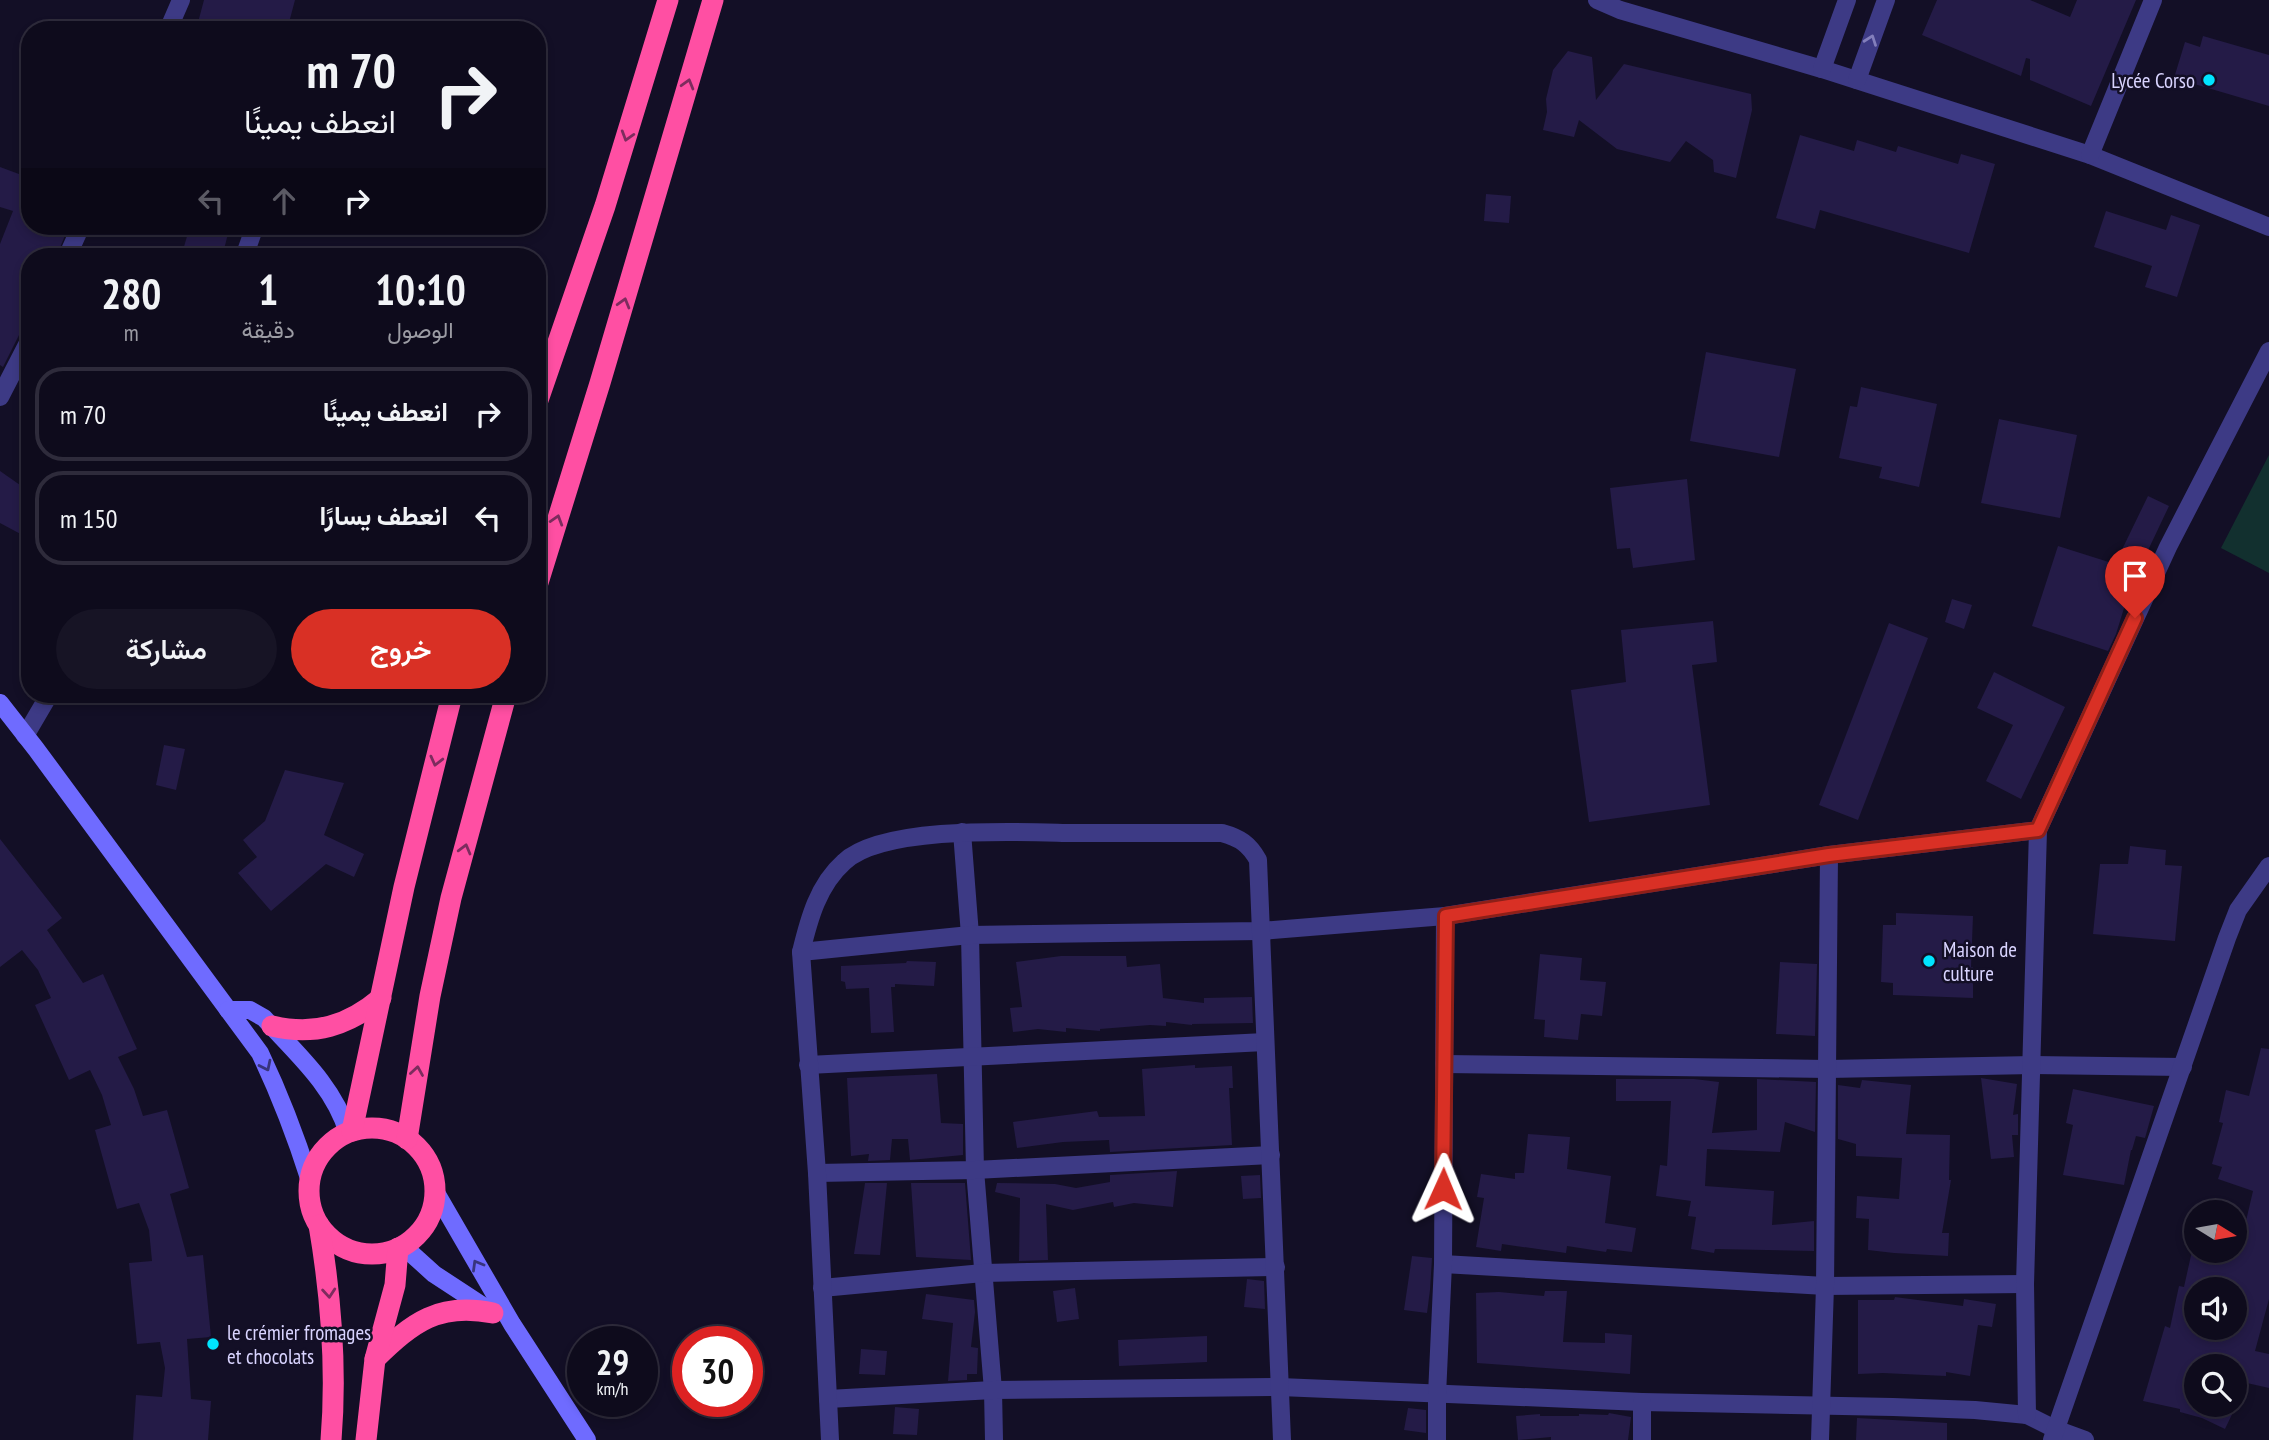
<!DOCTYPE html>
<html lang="ar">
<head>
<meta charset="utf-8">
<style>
	body { margin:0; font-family:"PT Sans Narrow",Vazirmatn,sans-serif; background:#171425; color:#f1f3f6; direction:rtl; height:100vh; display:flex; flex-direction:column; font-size:26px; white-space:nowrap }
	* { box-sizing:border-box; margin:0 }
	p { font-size:23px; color:#9b9ba3 }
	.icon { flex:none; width:38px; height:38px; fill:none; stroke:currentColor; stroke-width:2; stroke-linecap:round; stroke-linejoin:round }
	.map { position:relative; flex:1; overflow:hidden; direction:ltr }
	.details { position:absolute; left:21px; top:248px; width:525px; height:455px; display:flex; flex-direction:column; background:#0e0b1c; border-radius:28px; box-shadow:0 4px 10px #0003,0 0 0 2px #2e2b3b; direction:rtl }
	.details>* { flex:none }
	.hud { position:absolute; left:21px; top:21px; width:525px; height:214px; border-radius:28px; box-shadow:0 4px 10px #0003,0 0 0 2px #2e2b3b; direction:rtl; background:#0e0b1c; color:#f1f3f6; overflow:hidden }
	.needle { width:46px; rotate:101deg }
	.fabs { position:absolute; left:2184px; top:1200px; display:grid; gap:14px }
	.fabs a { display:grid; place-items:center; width:63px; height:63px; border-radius:50%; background:#0e0b1c; box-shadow:0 4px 10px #0003,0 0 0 2px #2e2b3b; font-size:35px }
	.speed { position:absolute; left:567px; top:1326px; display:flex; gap:14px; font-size:35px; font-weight:700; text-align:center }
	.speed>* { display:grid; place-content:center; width:91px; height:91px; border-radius:50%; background:#0e0b1c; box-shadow:0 4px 10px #0003,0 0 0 2px #2e2b3b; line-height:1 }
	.speed small { font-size:18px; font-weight:400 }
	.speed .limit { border:10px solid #d22; background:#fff; color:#111 }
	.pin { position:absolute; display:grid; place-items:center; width:60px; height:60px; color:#fff; margin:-72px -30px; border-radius:50% 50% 50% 0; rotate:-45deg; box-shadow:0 0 7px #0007 }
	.pin .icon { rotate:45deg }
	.me { position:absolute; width:77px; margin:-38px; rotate:1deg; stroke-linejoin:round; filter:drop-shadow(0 0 5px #0008) }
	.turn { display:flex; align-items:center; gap:24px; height:147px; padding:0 35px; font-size:32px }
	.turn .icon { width:91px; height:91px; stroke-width:2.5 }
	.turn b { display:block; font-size:49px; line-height:60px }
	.lanes { display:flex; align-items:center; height:66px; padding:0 35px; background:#0003; justify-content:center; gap:35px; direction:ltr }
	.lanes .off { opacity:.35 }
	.eta { display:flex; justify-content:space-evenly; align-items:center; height:119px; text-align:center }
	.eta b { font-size:42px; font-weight:600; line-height:49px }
	.action { display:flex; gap:14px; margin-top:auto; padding:14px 35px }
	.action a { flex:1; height:80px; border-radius:42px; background:#d93025; color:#fff; font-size:28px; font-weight:600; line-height:80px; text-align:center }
	.action a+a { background:#171425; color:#f1f3f6 }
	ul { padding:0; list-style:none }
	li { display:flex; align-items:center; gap:21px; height:94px; margin:0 14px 10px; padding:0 21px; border:4px solid #2e2b3b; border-radius:28px }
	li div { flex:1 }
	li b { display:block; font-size:26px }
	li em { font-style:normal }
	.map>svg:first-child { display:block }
	.green { fill:#12302f }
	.building { fill:#241b47; fill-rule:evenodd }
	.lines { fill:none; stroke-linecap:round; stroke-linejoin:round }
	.street { stroke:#3d3a85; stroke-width:18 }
	.secondary { stroke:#6f6bff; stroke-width:18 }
	.highway { stroke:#ff4fa3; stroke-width:21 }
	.oneway { stroke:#837fbc }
	.oneway2 { stroke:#7d2c5e }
	.oneway3 { stroke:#38347d }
	.route-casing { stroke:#8d1f18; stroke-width:18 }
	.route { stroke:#d93025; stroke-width:12 }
	.poi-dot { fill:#00e5ff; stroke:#130f26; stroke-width:2.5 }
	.labels { text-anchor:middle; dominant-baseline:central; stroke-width:5; stroke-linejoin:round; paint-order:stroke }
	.poi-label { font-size:21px; fill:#d9d4ff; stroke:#130f26; text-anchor:start }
</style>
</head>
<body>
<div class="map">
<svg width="2269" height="1440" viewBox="0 0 2269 1440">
	<rect width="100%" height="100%" fill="#130f26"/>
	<!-- green -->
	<polygon class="green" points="2269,455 2269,573 2221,548"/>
	<!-- building -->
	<g class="building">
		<polygon points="204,0 295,0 287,30 196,30"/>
		<polygon points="1937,0 2030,0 2070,17 2077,0 2136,0 2091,106 2030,80 2030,59 2026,58 2021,76 1922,35"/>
		<polygon points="2203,36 2269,55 2269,106 2174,78 2185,42 2200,47"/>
		<polygon points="1568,51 1592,57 1596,100 1624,64 1751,94 1752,110 1736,178 1714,172 1713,160 1686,141 1670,162 1617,149 1579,120 1574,137 1543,130 1547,112 1546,99 1553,70"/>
		<polygon points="1800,135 1854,151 1857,140 1896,152 1898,146 1958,164 1961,154 1995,164 1969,253 1820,210 1815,229 1776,218"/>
		<polygon points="0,167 27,177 30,173 30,226 69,226 56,257 30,257 30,328 20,333 3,367 0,365 0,244 13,211 0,207"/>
		<polygon points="1486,194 1511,196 1509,223 1484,221"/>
		<polygon points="2106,211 2166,230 2171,215 2200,225 2177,297 2145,287 2152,266 2094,247"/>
		<polygon points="190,226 230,226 222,257 181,257"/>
		<polygon points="1706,352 1796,369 1779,457 1690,441"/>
		<polygon points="1861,387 1937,404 1919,487 1879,478 1882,467 1839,458 1850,406 1857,407"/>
		<polygon points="1999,419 2077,435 2060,518 1981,503"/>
		<polygon points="0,471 30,492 30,539 0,523"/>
		<polygon points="1687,479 1695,560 1633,568 1630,548 1617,549 1610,488"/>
		<polygon points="2148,496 2169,506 2141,565 2138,563 2116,634 2108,651 2032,626 2058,546 2115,564"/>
		<polygon points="1952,599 1972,605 1964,629 1945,622"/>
		<polygon points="1713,621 1717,662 1692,665 1710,805 1589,822 1571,690 1626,682 1621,630"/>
		<polygon points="1889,623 1928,638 1858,820 1819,805"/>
		<polygon points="1994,672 2065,707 2021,799 1986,781 2013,725 1977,708"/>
		<polygon points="164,745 185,749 176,790 156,785"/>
		<polygon points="285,770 344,783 324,835 364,854 354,877 326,864 271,911 238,873 257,857 243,840 265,821"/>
		<polygon points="0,839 62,918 47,930 83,983 103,974 137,1049 118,1057 134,1089 143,1116 167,1110 189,1188 170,1194 187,1257 203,1255 211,1337 187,1339 191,1399 211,1401 208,1440 133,1440 136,1395 162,1397 165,1368 160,1342 137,1344 129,1263 152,1261 149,1230 139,1203 117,1209 95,1130 111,1125 102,1095 90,1070 69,1080 35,1005 51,998 38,970 22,950 0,967"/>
		<polygon points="2130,846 2166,850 2165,865 2182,866 2175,941 2093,934 2100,864 2128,864"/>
		<polygon points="1896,913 1973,916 1971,967 1973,967 1973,998 1893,995 1893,983 1881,982 1883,925 1896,925"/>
		<polygon points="1540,954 1582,958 1580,980 1606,982 1602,1016 1581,1014 1578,1040 1544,1037 1545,1020 1534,1019"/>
		<polygon points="1061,956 1126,956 1127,967 1160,964 1163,998 1204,1003 1204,998 1252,997 1253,1023 1192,1024 1192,1025 1166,1022 1166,1026 1150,1025 1100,1029 1100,1031 1066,1028 1066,1032 1038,1029 1013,1032 1010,1008 1022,1007 1016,962"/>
		<polygon points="907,961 936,962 934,986 895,984 895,987 891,987 894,1032 871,1033 869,988 846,989 845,982 841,981 841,966 906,963"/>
		<polygon points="1780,962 1817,964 1815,1036 1776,1034"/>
		<path d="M2261 1048 2269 1049V1299L2255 1351 2269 1354V1388L2247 1383 2225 1429 2202 1418 2180 1412V1409L2143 1401 2165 1326 2170 1328 2179 1286 2184 1287 2192 1251H2239L2253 1191 2218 1179 2222 1167 2212 1164 2223 1123 2219 1122 2226 1090 2249 1096ZM2196 1290H2235V1328H2196ZM2196 1367H2235V1405H2196Z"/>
		<polygon points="1195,1065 1195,1068 1232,1066 1233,1088 1229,1088 1232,1145 1110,1152 1109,1140 1063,1142 1017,1148 1013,1122 1097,1111 1099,1117 1145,1116 1142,1069"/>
		<polygon points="937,1074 941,1123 963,1124 963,1155 910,1160 908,1139 892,1139 890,1160 868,1161 869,1154 851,1156 847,1078"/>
		<polygon points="1981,1078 2017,1084 2013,1115 2018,1114 2018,1135 2012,1135 2014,1157 1991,1159"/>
		<polygon points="1616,1079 1694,1079 1719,1082 1712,1133 1757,1130 1757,1079 1816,1082 1815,1132 1785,1122 1780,1152 1707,1149 1705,1186 1774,1191 1772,1225 1814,1221 1814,1251 1715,1249 1714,1253 1691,1249 1696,1217 1688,1216 1691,1201 1656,1196 1660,1165 1667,1166 1671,1101 1616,1101"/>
		<polygon points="1862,1080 1911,1085 1906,1134 1950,1135 1949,1180 1951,1180 1942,1233 1949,1233 1948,1256 1894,1253 1868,1250 1869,1219 1856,1218 1857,1196 1899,1199 1902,1158 1856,1156 1856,1144 1838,1139 1838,1085 1860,1088"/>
		<polygon points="2073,1089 2154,1106 2145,1138 2136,1136 2132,1150 2131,1150 2124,1185 2063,1175 2073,1125 2066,1123"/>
		<polygon points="1528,1134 1570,1137 1567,1169 1611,1176 1605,1223 1636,1228 1632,1252 1607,1249 1606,1252 1567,1246 1566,1253 1502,1244 1501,1251 1476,1247 1484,1198 1477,1197 1481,1174 1515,1179 1515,1173 1524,1173"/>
		<polygon points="1177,1171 1173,1207 1134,1203 1114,1207 1113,1202 1073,1210 1046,1204 1048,1260 1019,1261 1020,1198 995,1192 997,1183 1055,1184 1076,1188 1110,1182 1110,1175"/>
		<polygon points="1260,1175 1261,1198 1243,1199 1241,1176"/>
		<polygon points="865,1183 887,1183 880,1255 854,1254"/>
		<polygon points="911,1183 965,1183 971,1260 916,1257"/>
		<polygon points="1412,1256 1432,1258 1430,1290 1427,1313 1404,1310"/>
		<polygon points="1247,1279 1264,1281 1265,1309 1244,1307"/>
		<polygon points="1075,1288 1079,1319 1057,1322 1053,1291"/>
		<polygon points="1545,1291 1567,1291 1563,1342 1605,1343 1605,1333 1632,1335 1630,1374 1477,1363 1476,1293 1499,1292 1544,1296"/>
		<polygon points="926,1294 974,1300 975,1312 971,1347 978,1348 977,1374 967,1374 967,1380 948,1381 953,1323 922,1319"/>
		<polygon points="1895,1297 1963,1306 1964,1299 1996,1304 1992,1327 1978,1325 1970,1376 1946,1372 1946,1376 1883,1373 1858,1374 1858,1300 1894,1300"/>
		<polygon points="1207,1336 1207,1362 1119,1366 1118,1340"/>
		<polygon points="861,1349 887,1351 885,1375 859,1374"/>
		<polygon points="895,1407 919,1409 917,1435 893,1434"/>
		<polygon points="1408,1408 1426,1410 1426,1433 1404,1430"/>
		<polygon points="1609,1413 1631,1417 1628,1440 1551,1440 1551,1437 1518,1440 1516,1416 1540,1414 1540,1416 1579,1416 1579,1414 1608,1415"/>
		<polygon points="1857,1418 1947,1423 1947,1440 1856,1440"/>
	</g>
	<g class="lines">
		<!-- street -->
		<g class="street">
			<polyline points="1597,0 1620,10 1822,69 2090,155 2269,227"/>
			<polyline points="168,30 181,0"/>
			<polyline points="1822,69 1847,0"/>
			<polyline points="1857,80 1886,0"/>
			<polyline points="2090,155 2153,0"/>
			<polyline points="67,257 81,226"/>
			<polyline points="244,257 255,226"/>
			<polyline points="0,397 30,339"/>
			<polyline points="25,736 49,695"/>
			<polyline points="962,832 970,935 975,1170 993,1390 994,1440"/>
			<polyline points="801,952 970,935 1261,931 1445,916"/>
			<polyline points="1444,1064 1828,1069 2033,1065 2183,1067"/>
			<polyline points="808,1065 1265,1042"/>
			<polyline points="817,1173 975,1170 1271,1155"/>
			<polyline points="1443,1264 1825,1286 2025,1284"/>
			<polyline points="822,1288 983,1273 1276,1267"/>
			<polyline points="828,1399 993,1390 1280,1387 1642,1402 1893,1407 1975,1410 2027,1415 2055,1429 2085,1440"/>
			<polyline points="2027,1415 2025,1284 2038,830 2168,547 2269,351"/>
			<path d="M830 1440 817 1173 801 952C809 919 818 885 844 862 883 825 1019 832 1073 833 1123 833 1172 833 1222 833 1240 838 1249 844 1258 860L1282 1440"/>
			<polyline points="1437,1440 1437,1395 1443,1264 1445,916 1829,855 2038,830"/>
			<polyline points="1642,1440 1642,1402"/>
			<polyline points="1820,1440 1825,1286 1829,855"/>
			<polyline points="2052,1440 2227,938 2238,910 2269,866"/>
		</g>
		<!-- secondary -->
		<g class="secondary">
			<path d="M0 703 36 749 260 1053C280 1095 296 1137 310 1181"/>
			<path d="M228 1010H250L264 1018C296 1053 334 1086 348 1133"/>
			<polyline points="435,1191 512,1324 587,1440"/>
			<polyline points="403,1246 434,1274 492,1312"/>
		</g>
		<!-- highway -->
		<g class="highway">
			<polyline points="537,403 605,206 668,0"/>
			<polyline points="537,586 600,383 713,0"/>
			<path d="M272 1026C314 1036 348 1026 381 998"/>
			<circle cx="372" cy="1191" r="63"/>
			<polyline points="352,1131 404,887 452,695"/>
			<polyline points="407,1139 430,996 451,898 506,695"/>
			<path d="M319 1225C331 1296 337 1368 331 1440"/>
			<path d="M375 1359C413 1322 439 1302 493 1313"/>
			<polyline points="366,1440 375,1359 395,1285 398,1248"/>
		</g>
	</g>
	<!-- one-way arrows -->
	<defs><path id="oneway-chevron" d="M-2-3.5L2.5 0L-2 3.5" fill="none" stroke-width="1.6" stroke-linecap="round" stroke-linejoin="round" transform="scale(1.75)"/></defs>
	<use class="oneway" href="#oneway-chevron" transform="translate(1871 40) rotate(-70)"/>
	<g class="oneway2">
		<use href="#oneway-chevron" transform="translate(688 84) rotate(-74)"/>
		<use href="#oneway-chevron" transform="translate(627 136) rotate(107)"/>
		<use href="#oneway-chevron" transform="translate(624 303) rotate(-74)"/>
		<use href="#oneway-chevron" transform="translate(557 520) rotate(-73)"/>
		<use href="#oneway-chevron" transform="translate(436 761) rotate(104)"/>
		<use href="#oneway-chevron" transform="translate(465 849) rotate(-75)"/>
		<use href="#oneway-chevron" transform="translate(417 1071) rotate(-81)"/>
		<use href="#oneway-chevron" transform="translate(329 1293) rotate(85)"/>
	</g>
	<g class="oneway3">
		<use href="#oneway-chevron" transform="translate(266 1066) rotate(64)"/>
		<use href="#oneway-chevron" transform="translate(477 1265) rotate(-120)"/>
	</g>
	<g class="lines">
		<defs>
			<polyline id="route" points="1443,1189 1446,916 1829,855 2038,830 2135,618"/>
		</defs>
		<!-- route casing -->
		<use href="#route" class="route-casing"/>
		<!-- route -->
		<use href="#route" class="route"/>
	</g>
	<!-- markers -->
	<g class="poi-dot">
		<circle cx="2209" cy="80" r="7"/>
		<circle cx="1929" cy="961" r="7"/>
		<circle cx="213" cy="1344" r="7"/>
	</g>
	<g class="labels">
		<!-- poi labels -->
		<g class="poi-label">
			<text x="2195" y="80" text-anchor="end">Lycée Corso</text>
			<text x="1943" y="949">Maison de<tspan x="1943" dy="24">culture</tspan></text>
			<text x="227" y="1332">le crémier fromages<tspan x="227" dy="24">et chocolats</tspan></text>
		</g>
	</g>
</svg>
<div class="fabs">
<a><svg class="needle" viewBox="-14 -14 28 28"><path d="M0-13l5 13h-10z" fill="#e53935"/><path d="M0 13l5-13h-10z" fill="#9b9ba3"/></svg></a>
<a><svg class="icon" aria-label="sound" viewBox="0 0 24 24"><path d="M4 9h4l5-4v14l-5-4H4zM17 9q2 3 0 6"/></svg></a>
<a><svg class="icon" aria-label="search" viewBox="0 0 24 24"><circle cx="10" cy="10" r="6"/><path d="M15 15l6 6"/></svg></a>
</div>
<div class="speed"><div>29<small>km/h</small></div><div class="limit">30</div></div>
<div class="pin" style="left:2135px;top:618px;background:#d93025"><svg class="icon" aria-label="arrive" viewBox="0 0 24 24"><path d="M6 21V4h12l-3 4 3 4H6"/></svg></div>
<svg class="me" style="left:1443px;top:1189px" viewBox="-20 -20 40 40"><path d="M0-17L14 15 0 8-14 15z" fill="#d93025" stroke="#fff" stroke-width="4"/></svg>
<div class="hud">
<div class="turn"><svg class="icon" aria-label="right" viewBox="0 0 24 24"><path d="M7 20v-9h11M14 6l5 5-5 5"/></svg><div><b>70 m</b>انعطف يمينًا</div></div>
<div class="lanes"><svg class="icon off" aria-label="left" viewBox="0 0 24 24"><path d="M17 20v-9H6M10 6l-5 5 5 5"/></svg><svg class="icon off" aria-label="ahead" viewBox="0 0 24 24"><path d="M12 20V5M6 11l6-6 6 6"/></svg><svg class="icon" aria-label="right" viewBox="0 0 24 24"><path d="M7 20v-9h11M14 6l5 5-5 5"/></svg></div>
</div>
<section class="details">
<div class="eta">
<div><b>10:10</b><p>الوصول</p></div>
<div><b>1</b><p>دقيقة</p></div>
<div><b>280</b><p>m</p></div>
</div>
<ul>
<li><svg class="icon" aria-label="right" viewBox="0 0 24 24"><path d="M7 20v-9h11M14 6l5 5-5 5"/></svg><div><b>انعطف يمينًا</b></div><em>70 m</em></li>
<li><svg class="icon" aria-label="left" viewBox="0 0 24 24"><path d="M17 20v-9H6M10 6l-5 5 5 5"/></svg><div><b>انعطف يسارًا</b></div><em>150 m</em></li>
</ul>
<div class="action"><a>خروج</a><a>مشاركة</a></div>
</section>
</div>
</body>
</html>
